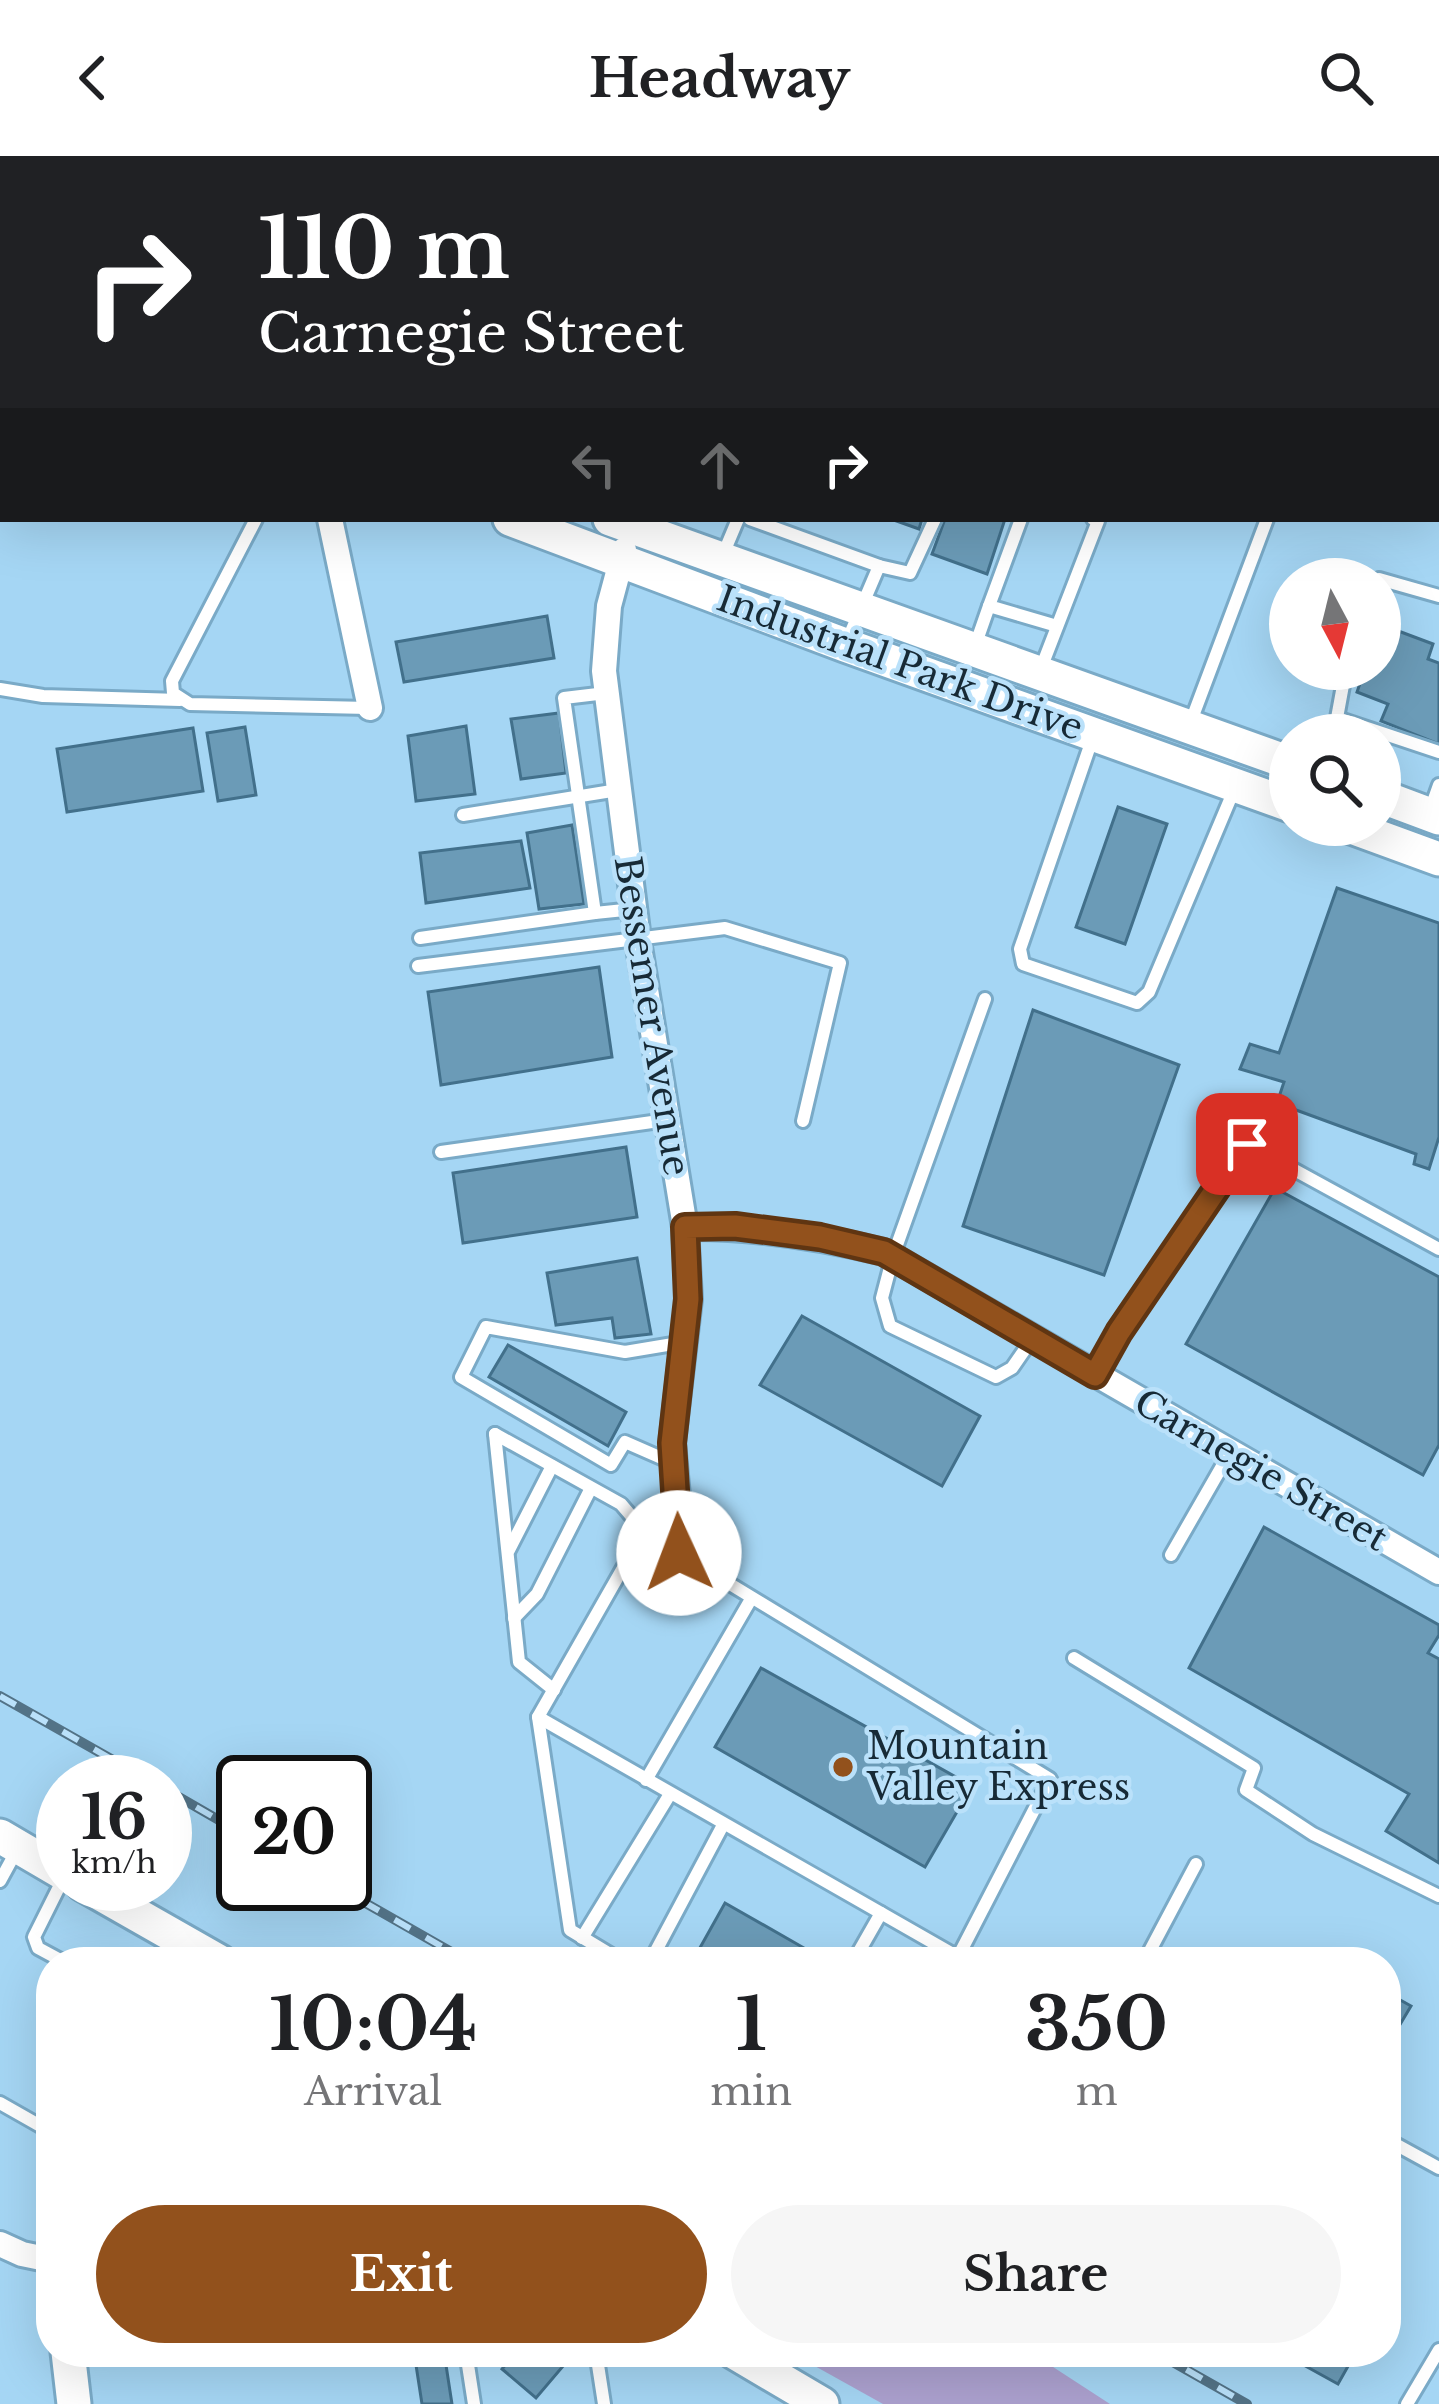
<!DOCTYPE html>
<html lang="en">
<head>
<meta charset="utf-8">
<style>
	body { margin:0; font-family:"Libre Baskerville",serif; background:#f6f6f6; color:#202124; height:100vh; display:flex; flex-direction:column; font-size:45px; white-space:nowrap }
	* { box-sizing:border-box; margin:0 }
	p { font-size:39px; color:#757577 }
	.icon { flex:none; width:66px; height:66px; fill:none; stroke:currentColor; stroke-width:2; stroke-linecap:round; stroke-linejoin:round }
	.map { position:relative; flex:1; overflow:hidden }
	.side { position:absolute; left:36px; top:1791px; width:1365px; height:420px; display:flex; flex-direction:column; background:#fff; border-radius:48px; box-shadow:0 12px 48px #0002 }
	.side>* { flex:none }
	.top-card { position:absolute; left:0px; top:0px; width:1440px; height:366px; box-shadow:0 12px 48px #0002; background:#202124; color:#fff; overflow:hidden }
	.needle { width:78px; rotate:173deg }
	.controls { position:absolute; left:1269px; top:402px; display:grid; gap:24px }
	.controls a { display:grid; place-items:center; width:132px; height:132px; border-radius:50%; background:#fff; box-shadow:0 12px 48px #0002; font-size:60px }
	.speed { position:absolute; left:36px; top:1599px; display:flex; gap:24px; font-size:60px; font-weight:700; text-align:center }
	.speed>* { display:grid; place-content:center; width:156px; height:156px; border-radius:50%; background:#fff; box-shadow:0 12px 48px #0002; line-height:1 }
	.speed small { font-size:30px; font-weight:400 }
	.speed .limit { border:6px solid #111; border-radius:18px; background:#fff; color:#111 }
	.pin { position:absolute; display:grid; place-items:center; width:102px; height:102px; color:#fff; margin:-51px; border-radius:24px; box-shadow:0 6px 18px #0006 }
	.me { position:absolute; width:132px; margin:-66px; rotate:358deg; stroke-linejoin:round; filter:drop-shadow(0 0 9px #0008) }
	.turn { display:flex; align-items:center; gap:42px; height:252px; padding:0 60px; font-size:54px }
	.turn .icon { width:156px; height:156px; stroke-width:2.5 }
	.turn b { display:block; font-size:84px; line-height:102px }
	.lanes { display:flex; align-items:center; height:114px; padding:0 60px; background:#0003; justify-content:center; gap:60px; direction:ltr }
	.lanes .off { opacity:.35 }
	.eta { display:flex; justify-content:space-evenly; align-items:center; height:204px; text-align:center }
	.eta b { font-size:72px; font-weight:700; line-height:84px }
	.cta { display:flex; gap:24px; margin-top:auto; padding:24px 60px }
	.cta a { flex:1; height:138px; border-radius:72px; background:#92511c; color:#fff; font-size:48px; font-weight:700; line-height:138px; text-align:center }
	.cta a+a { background:#f6f6f6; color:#202124 }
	header { display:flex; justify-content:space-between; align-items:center; height:156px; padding:0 60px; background:#fff; font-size:54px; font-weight:700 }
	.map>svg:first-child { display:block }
	.green { fill:#aca1cf }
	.building { fill:#6b9bb7; stroke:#42708b; stroke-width:3 }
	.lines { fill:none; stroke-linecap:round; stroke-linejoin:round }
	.lane-casing { stroke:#7aaac7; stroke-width:18 }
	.street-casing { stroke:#7aaac7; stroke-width:30 }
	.secondary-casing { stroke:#7aaac7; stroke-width:39 }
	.lane { stroke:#fff; stroke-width:12 }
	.street { stroke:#fff; stroke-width:24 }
	.secondary { stroke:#fff; stroke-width:33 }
	.rail-casing { stroke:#537387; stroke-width:10 }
	.rail { stroke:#bae1fa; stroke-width:6; stroke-dasharray:18; stroke-linecap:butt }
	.route-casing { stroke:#5f3512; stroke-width:30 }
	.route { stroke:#92511c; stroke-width:21 }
	.poi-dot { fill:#92511c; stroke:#bae1fa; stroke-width:4.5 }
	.labels { text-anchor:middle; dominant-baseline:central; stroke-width:9; stroke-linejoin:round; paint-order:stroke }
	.street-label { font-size:36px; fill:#172a36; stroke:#bae1fa }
	.poi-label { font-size:36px; fill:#172a36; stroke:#bae1fa; text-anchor:start }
</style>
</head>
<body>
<header><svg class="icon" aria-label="back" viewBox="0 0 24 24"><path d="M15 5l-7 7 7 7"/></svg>Headway<svg class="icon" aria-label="search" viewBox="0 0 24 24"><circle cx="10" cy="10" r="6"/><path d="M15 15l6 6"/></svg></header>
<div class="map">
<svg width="1439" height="2248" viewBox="0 0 1439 2248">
	<rect width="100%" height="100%" fill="#a5d6f4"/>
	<!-- green -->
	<polygon class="green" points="808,2196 1030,2196 1110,2248 883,2248 804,2204"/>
	<!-- building -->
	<g class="building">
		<polygon points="814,0 941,0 941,3 815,3"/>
		<polygon points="1275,0 1347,0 1347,3 1276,3"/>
		<polygon points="891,363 922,363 919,373"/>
		<polygon points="945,363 1005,363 987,418 932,398"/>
		<polygon points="547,460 554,502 404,526 396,486"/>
		<polygon points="1393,473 1433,488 1428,503 1439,507 1439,588 1381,565 1388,548 1357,536 1365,513 1380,513 1380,486 1388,489"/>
		<polygon points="559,557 566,617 521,623 511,563"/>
		<polygon points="466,570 475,638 416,645 408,580"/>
		<polygon points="245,571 256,639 218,645 207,577"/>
		<polygon points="193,572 203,635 67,656 57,593"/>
		<polygon points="1118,651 1167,668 1125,788 1076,771"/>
		<polygon points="572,669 584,748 539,753 527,677"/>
		<polygon points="521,685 530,732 426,747 420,697"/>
		<polygon points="1337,732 1439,767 1439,981 1429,1013 1414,1008 1416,998 1277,947 1284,926 1240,913 1250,888 1279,897"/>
		<polygon points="599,811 612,901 441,929 428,836"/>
		<polygon points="1033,854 1179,909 1104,1119 963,1070"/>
		<polygon points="626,991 637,1061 463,1087 453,1017"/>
		<polygon points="1275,1032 1439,1121 1439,1289 1423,1319 1186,1188"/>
		<polygon points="637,1102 651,1178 615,1182 612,1162 556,1169 547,1117"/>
		<polygon points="802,1160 980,1260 942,1330 760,1229"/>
		<polygon points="508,1189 626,1256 608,1290 489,1221"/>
		<polygon points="1264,1371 1439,1469 1439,1479 1428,1497 1439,1503 1439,1707 1386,1675 1409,1638 1189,1512"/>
		<polygon points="761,1512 972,1630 925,1711 715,1591"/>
		<polygon points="725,1747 804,1792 797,1806 692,1806"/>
		<polygon points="1386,1836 1411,1850 1386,1892"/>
		<polygon points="414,2196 444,2196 452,2248 422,2248"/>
		<polygon points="516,2196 575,2196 536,2242 502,2213"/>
		<polygon points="1280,2196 1356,2196 1338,2228"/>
	</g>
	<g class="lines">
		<defs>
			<g id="lane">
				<polyline points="1206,0 1206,3"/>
				<polyline points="1407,0 1408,3"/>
				<polyline points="256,363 172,525 173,537 190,548 369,552"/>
				<polyline points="750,363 879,410"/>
				<polyline points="1021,363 989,450 1057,470"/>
				<polyline points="722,401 738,363"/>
				<polyline points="1379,423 1439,440"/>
				<polyline points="847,485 879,410 910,417 935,363"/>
				<polyline points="974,493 989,450"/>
				<polyline points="1346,513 1337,562 1439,596"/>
				<polyline points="1040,515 1098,365 1093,363"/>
				<polyline points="0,533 43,540 180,544"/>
				<polyline points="606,537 564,542 595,757 634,753"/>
				<polyline points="1190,568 1267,363"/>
				<polyline points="1094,578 1020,793 1023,808 1137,847 1149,836 1234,634"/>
				<polyline points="1429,657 1439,629"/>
				<polyline points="463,659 618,634"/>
				<polyline points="420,782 595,757"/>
				<polyline points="418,810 725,772 840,807 803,965"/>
				<polyline points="985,843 893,1100 882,1142 890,1170 996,1221 1012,1212 1032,1183"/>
				<polyline points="441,996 666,964"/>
				<polyline points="1096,1218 1119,1176 1247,988 1439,1093"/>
				<polyline points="495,1278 519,1506 554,1534"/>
				<polyline points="495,1278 621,1348 644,1375"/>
				<polyline points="673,1307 625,1286 611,1309 461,1221 486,1171 625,1196 685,1186"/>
				<polyline points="509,1394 552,1310"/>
				<polyline points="1171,1399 1229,1298"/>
				<polyline points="514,1462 537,1438 591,1332"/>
				<polyline points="1074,1502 1254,1612 1246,1634 1313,1678 1439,1740"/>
				<polyline points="538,1561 958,1801 1050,1623 679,1397 678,1351"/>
				<polyline points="646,1624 751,1443"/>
				<polyline points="63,1723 34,1781 38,1792 64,1806"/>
				<polyline points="0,1725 18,1692"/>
				<polyline points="582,1782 670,1638"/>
				<polyline points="623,1806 570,1774 538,1561 644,1375 679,1397"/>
				<polyline points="650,1806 723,1669"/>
				<polyline points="853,1806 881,1757"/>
				<polyline points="1144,1806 1196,1708"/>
				<polyline points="0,1947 51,1976"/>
				<polyline points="1386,1983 1439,2012"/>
				<polyline points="466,2196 474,2248"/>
				<polyline points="596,2196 604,2248"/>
				<polyline points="1407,2248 1439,2194"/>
			</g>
			<g id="street">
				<polyline points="1437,88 1439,87"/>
				<polyline points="330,363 370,552"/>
				<polyline points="624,394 609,450 604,515 639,791 685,1071 689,1143 672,1287 678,1351"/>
				<path d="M685 1071C753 1070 817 1080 884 1096L1439 1416"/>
				<polyline points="0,2088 22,2098 51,2104"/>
			</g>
			<g id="secondary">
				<polyline points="0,286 3,286"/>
				<polyline points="510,363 845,489 1290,649"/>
				<polyline points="610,363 1290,607"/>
				<polyline points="1380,640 1439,662"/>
				<polyline points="1346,669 1439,703"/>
				<polyline points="0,1680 63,1717"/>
				<polyline points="83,1728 220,1806"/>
				<polyline points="68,2196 74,2248"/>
				<polyline points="734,2196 822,2248"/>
			</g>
		</defs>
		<!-- lane casing -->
		<use href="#lane" class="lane-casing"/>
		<!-- street casing -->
		<use href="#street" class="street-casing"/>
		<!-- secondary casing -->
		<use href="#secondary" class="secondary-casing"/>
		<!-- lane -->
		<use href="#lane" class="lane"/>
		<!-- street -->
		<use href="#street" class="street"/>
		<!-- secondary -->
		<use href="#secondary" class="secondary"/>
		<defs>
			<g id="rail">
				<polyline points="0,1540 152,1626"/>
				<polyline points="165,1633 243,1678"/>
				<polyline points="332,1728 469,1806"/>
				<polyline points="1155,2196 1247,2248"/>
			</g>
		</defs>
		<!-- rail casing -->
		<use href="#rail" class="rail-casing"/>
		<!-- rail -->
		<use href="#rail" class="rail"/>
	</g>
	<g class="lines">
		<defs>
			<polyline id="route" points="679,1397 672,1287 688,1143 685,1071 735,1070 820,1081 884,1096 1095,1219 1119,1176 1247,988"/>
		</defs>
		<!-- route casing -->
		<use href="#route" class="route-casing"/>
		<!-- route -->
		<use href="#route" class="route"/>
	</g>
	<!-- markers -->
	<circle class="poi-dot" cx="843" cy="1611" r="12"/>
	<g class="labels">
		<!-- street labels -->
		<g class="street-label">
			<text transform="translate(900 507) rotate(20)">Industrial Park Drive</text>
			<text transform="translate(652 860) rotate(81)">Bessemer Avenue</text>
			<text transform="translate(1261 1314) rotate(30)">Carnegie Street</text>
		</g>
		<!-- poi labels -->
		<g class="poi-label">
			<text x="867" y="1590">Mountain<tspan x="867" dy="41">Valley Express</tspan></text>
		</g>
	</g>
</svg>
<div class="controls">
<a><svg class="needle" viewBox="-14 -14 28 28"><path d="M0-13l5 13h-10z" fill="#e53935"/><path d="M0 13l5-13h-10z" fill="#757577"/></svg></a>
<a><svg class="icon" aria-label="search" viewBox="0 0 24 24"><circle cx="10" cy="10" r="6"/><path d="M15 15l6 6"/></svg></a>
</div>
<div class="speed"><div>16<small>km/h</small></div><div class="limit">20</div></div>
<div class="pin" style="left:1247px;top:988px;background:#d93025"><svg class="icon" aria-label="arrive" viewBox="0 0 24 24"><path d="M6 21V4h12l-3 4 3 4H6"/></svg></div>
<svg class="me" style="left:679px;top:1397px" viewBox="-20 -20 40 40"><circle r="19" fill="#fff"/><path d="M0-13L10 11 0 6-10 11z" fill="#92511c"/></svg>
<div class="top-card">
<div class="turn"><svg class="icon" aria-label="right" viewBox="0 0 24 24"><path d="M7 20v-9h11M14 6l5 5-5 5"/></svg><div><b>110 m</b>Carnegie Street</div></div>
<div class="lanes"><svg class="icon off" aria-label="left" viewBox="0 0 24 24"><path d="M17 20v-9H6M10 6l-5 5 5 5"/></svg><svg class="icon off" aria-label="ahead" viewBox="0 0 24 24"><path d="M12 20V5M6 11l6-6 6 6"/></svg><svg class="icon" aria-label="right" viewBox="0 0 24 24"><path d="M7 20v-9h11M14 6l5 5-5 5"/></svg></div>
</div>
<section class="side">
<div class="eta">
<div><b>10:04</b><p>Arrival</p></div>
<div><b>1</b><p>min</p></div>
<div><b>350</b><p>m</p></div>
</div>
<div class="cta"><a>Exit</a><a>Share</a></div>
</section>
</div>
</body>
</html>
